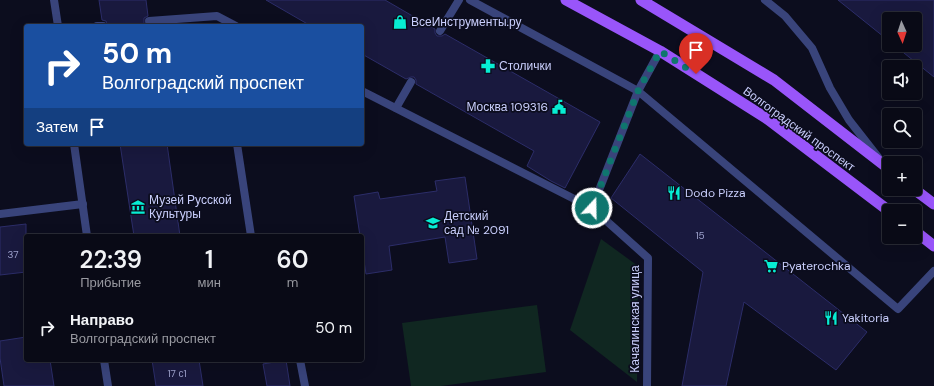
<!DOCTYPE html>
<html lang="ru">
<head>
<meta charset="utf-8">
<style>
	body { margin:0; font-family:"DM Sans",sans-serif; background:#171823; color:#f1f3f6; height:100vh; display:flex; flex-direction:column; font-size:15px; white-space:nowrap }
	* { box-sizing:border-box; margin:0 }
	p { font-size:13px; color:#999aa1 }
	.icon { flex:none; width:22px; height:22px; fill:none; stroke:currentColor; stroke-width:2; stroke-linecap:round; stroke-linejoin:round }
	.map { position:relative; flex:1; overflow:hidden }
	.drawer { position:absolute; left:24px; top:234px; width:340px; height:128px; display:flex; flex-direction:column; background:#090a16; border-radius:4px; box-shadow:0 4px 16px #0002,0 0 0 1px #292b35 }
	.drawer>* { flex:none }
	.top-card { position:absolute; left:24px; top:24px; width:340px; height:122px; border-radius:4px; box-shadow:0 4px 16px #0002,0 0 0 1px #292b35; background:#1a4fa0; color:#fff; overflow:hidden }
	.needle { width:26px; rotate:177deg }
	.buttons { position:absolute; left:882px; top:12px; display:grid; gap:8px }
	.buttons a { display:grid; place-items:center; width:40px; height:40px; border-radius:4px; background:#090a16; box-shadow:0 4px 16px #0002,0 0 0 1px #292b35; font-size:20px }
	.pin { position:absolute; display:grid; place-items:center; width:34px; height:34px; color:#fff; margin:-41px -17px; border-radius:50% 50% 50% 0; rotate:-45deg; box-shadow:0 0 4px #0007 }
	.pin .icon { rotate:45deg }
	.me { position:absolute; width:44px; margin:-22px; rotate:21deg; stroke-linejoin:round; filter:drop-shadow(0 0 3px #0008) }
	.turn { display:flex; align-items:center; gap:14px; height:84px; padding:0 12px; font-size:18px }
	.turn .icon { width:52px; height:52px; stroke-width:2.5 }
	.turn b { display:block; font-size:28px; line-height:34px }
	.then { display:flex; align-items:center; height:38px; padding:0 12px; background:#0003; gap:8px; font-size:15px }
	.eta { display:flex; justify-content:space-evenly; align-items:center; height:68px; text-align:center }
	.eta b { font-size:24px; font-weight:600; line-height:28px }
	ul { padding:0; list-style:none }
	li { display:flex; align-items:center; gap:12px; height:52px; padding:0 12px }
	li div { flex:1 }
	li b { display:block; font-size:15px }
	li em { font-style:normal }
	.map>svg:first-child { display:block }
	.green { fill:#102721 }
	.building { fill:#19193e; stroke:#2c2d69 }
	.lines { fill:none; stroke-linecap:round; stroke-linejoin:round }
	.service { stroke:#39447b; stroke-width:8 }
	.minor { stroke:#39447b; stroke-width:8 }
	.tertiary { stroke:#39447b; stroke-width:8 }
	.primary { stroke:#9955fa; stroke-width:11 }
	.route { stroke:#0f766e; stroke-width:7; stroke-dasharray:0 12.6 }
	.labels { text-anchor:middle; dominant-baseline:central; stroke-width:3.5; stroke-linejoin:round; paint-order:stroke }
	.number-label { font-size:10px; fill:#9ea2cd }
	.poi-label { font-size:12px; fill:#cacffd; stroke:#0c0d1e; text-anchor:start }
	.street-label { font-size:12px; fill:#cacffd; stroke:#0c0d1e }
</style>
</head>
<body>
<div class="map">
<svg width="934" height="386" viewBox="0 0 934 386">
	<rect width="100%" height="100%" fill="#0c0d1e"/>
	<!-- green -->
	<g class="green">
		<polygon points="601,239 638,266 637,382 570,330"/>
		<polygon points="537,305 546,372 441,386 411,386 402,323"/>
	</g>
	<!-- building -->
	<g class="building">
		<polygon points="99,0 146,0 148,16 144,18 144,24 147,26 108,26 106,21 102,20"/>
		<polygon points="266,0 385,0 435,29 435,33 437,36 442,36 445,34 600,122 565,188 551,181 527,166 534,151 416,84 416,80 414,77 411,77 406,79 362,54 362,26 311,26"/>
		<polygon points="838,0 934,0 934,77 894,45 915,45 915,19 889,19 889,41"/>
		<polygon points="120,144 167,144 180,236 134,236"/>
		<polygon points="640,154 867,332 836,370 744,302 726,386 682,386 703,272 611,198"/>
		<polygon points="465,177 477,259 449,263 445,237 389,246 392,270 366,274 362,248 362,236 360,236 354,196 378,192 380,199 437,191 435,181"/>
		<polygon points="26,224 26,272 0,275 0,227"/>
		<polygon points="26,337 26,360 50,360 54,386 4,386 0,358 0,341"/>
		<polygon points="152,360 199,360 203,386 156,386"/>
		<polygon points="286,360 290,386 267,386 263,364"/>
	</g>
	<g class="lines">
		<!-- service -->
		<g class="service">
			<polyline points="470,0 638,91 898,309 934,271"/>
			<polyline points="149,21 217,16 236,26"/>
			<polyline points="97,26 103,26"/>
			<polyline points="440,31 459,0"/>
			<polyline points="362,91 592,208"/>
			<polyline points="396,108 411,82"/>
			<polyline points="237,144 251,236"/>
			<polyline points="0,214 83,204"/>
			<polyline points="300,360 305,386"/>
		</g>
		<!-- minor -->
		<g class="minor">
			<polyline points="765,0 785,16 812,48 830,88 849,120 878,157"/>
			<polyline points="647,386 648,258 592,208 638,91 660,51"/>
		</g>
		<!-- tertiary -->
		<g class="tertiary">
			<polyline points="54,0 58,26"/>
			<polyline points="74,144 87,236"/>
			<polyline points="104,360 108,386"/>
		</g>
		<!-- primary -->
		<g class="primary">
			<polyline points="566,0 660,51 769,120 889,211"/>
			<polyline points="641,0 774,80 889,169"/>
			<polyline points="914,189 934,204"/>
			<polyline points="915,231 934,246"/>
		</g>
	</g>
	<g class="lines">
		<!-- route -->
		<polyline class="route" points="592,208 638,91 660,51 696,74"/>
	</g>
	<!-- icons -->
	<defs>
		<symbol id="shop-bare" viewBox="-9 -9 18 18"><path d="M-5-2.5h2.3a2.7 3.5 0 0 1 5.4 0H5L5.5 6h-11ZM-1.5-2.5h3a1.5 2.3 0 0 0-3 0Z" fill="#07edd3" stroke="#0c0d1e" stroke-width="2.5" paint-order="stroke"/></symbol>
		<symbol id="pharmacy-bare" viewBox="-9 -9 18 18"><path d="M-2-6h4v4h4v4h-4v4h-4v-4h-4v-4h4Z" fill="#07edd3" stroke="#0c0d1e" stroke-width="2.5" paint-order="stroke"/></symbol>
		<symbol id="civic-bare" viewBox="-9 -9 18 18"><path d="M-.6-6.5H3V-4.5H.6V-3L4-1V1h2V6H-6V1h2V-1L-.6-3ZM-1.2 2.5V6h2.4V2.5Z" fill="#07edd3" stroke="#0c0d1e" stroke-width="2.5" paint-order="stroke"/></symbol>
		<symbol id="restaurant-bare" viewBox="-9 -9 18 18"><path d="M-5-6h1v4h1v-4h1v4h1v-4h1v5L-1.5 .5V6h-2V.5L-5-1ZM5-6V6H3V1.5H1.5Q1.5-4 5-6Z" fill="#07edd3" stroke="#0c0d1e" stroke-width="2.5" paint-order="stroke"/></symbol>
		<symbol id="museum-bare" viewBox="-9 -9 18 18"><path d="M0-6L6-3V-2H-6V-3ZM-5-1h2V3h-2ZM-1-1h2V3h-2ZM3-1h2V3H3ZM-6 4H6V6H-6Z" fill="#07edd3" stroke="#0c0d1e" stroke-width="2.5" paint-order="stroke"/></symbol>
		<symbol id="school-bare" viewBox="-9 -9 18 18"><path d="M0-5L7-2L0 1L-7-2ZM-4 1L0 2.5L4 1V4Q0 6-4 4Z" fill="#07edd3" stroke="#0c0d1e" stroke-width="2.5" paint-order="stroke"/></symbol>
		<symbol id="supermarket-bare" viewBox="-9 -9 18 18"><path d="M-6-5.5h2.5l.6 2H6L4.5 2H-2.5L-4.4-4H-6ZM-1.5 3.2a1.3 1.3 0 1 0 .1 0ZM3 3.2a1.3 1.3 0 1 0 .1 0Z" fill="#07edd3" stroke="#0c0d1e" stroke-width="2.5" paint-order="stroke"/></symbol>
	</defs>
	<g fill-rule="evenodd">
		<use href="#shop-bare" x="390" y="12" width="20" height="20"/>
		<use href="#pharmacy-bare" x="478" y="56" width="20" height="20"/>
		<use href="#civic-bare" x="549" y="97" width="20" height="20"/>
		<use href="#restaurant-bare" x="664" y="183" width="20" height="20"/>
		<use href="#museum-bare" x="128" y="197" width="20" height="20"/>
		<use href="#school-bare" x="423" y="213" width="20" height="20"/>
		<use href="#supermarket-bare" x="761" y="256" width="20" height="20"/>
		<use href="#restaurant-bare" x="821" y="308" width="20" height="20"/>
	</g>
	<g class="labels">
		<!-- number labels -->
		<g class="number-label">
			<text x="700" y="235">15</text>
			<text x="13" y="254">37</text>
			<text x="177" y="373">17 с1</text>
		</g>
		<!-- poi labels -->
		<g class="poi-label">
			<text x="411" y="22">ВсеИнструменты.ру</text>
			<text x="499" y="66">Столички</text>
			<text x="548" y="107" text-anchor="end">Москва 109316</text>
			<text x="685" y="193">Dodo Pizza</text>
			<text x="149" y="200">Музей Русской<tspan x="149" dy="14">Культуры</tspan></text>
			<text x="444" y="216">Детский<tspan x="444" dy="14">сад № 2091</tspan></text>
			<text x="782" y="266">Pyaterochka</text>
			<text x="842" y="318">Yakitoria</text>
		</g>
		<!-- street labels -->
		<g class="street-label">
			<text transform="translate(799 129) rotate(36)">Волгоградский проспект</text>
			<text transform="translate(635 319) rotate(-90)">Качалинская улица</text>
		</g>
	</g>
</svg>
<div class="buttons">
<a><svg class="needle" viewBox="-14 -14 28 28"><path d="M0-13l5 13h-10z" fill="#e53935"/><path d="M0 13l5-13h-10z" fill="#999aa1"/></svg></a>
<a><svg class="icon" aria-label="sound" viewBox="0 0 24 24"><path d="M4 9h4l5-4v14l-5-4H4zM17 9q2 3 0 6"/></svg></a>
<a><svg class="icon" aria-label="search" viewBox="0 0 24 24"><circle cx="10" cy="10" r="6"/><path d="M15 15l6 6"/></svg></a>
<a>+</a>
<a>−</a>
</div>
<div class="pin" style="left:696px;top:74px;background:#d93025"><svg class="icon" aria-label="arrive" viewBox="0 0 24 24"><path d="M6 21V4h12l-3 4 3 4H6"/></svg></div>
<svg class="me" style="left:592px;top:208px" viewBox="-20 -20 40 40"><circle r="17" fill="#0f766e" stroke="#fff" stroke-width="3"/><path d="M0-11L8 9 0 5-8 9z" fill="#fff"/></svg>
<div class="top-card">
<div class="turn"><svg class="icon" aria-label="right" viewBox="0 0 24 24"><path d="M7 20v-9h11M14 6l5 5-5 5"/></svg><div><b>50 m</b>Волгоградский проспект</div></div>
<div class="then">Затем<svg class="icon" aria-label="arrive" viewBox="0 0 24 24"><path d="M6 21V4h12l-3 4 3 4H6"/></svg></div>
</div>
<section class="drawer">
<div class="eta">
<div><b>22:39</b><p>Прибытие</p></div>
<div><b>1</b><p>мин</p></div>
<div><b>60</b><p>m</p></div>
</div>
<ul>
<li><svg class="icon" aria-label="right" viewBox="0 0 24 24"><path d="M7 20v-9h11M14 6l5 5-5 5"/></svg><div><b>Направо</b><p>Волгоградский проспект</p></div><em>50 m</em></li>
</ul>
</section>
</div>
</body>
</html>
